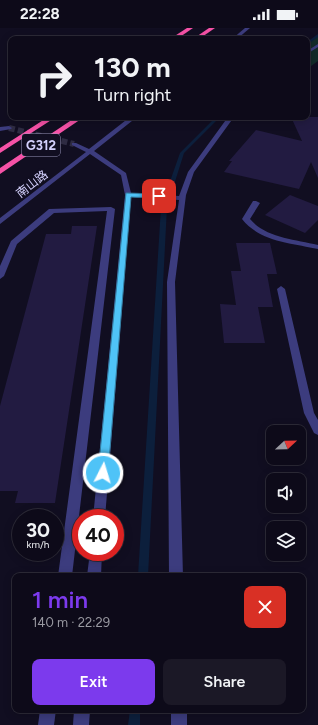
<!DOCTYPE html>
<html lang="en">
<head>
<meta charset="utf-8">
<style>
	body { margin:0; font-family:Figtree,"Noto Sans SC",sans-serif; background:#1b1826; color:#f1f3f6; height:100vh; display:flex; flex-direction:column; font-size:15px; white-space:nowrap }
	* { box-sizing:border-box; margin:0 }
	p { font-size:13px; color:#9a9aa2 }
	.icon { flex:none; width:22px; height:22px; fill:none; stroke:currentColor; stroke-width:2; stroke-linecap:round; stroke-linejoin:round }
	.map { position:relative; flex:1; overflow:hidden }
	.sheet { position:absolute; left:12px; top:545px; width:294px; height:140px; display:flex; flex-direction:column; background:#0d0a19; border-radius:8px; box-shadow:0 2px 10px #0003,0 0 0 1px #2d2b38 }
	.sheet>* { flex:none }
	.guide { position:absolute; left:8px; top:8px; width:302px; height:84px; border-radius:8px; box-shadow:0 2px 10px #0003,0 0 0 1px #2d2b38; background:#0d0a19; color:#f1f3f6; overflow:hidden }
	.needle { width:26px; rotate:68deg }
	.tools { position:absolute; left:266px; top:397px; display:grid; gap:8px }
	.tools a { display:grid; place-items:center; width:40px; height:40px; border-radius:8px; background:#0d0a19; box-shadow:0 2px 10px #0003,0 0 0 1px #2d2b38; font-size:20px }
	.speed { position:absolute; left:12px; top:481px; display:flex; gap:8px; font-size:20px; font-weight:700; text-align:center }
	.speed>* { display:grid; place-content:center; width:52px; height:52px; border-radius:50%; background:#0d0a19; box-shadow:0 2px 10px #0003,0 0 0 1px #2d2b38; line-height:1 }
	.speed small { font-size:10px; font-weight:400 }
	.speed .limit { border:6px solid #d22; background:#fff; color:#111 }
	.pin { position:absolute; display:grid; place-items:center; width:34px; height:34px; color:#fff; margin:-17px; border-radius:8px; box-shadow:0 2px 6px #0006 }
	.me { position:absolute; width:44px; margin:-22px; rotate:5deg; stroke-linejoin:round; filter:drop-shadow(0 0 3px #0008) }
	.turn { display:flex; align-items:center; gap:14px; height:84px; padding:0 20px; font-size:18px }
	.turn .icon { width:52px; height:52px; stroke-width:2.5 }
	.turn b { display:block; font-size:28px; line-height:34px }
	.round { display:grid; place-items:center; flex:none; width:42px; height:42px; border-radius:8px; background:#1b1826 }
	.summary { display:flex; align-items:center; justify-content:space-between; height:68px; padding:0 20px }
	h1 { font-size:24px; font-weight:600; line-height:30px; color:#7c3aed }
	.primary-button { display:flex; gap:8px; margin-top:auto; padding:8px 20px }
	.primary-button a { flex:1; height:46px; border-radius:8px; background:#7c3aed; color:#fff; font-size:16px; font-weight:600; line-height:46px; text-align:center }
	.primary-button a+a { background:#1b1826; color:#f1f3f6 }
	.status { display:flex; justify-content:space-between; align-items:center; height:28px; padding:0 20px; background:#0d0a19; direction:ltr }
	.status svg { height:11px; fill:currentColor }
	.map>svg:first-child { display:block }
	.green { fill:#122b29 }
	.lines { fill:none; stroke-linecap:round; stroke-linejoin:round }
	.stream { fill:#0c1f3c; fill-rule:evenodd }
	.building { fill:#221b41 }
	.minor-tunnel { stroke:#2e2b42; stroke-width:6; stroke-dasharray:6 3; stroke-linecap:butt }
	.minor { fill:#3c3c7e; fill-rule:evenodd }
	.highway { fill:#f652a7; fill-rule:evenodd }
	.route { fill:#4fc3f7; stroke:#337fa1 }
	.labels { text-anchor:middle; dominant-baseline:central; stroke-width:4; stroke-linejoin:round; paint-order:stroke }
	.far-street-label { font-size:12px; fill:#d4d1fd; stroke:#110e21 }
	.shield { fill:#110e21; stroke:#9a96bb; stroke-width:1 }
	.shield-label { font-size:13px; font-weight:bold; fill:#d4d1fd }
</style>
</head>
<body>
<div class="status"><b>22:28</b><svg viewBox="0 0 49 12"><path d="M0 12V9h3v3zM5 12V6h3v6zM10 12V3h3v9zM15 12V0h3v12zM26 1h20v11H26zM47 4h2v5h-2z"/></svg></div>
<div class="map">
<svg width="318" height="697" viewBox="0 0 318 697">
	<rect width="100%" height="100%" fill="#110e21"/>
	<!-- green -->
	<polygon class="green" points="318,7 318,33 307,41 307,17"/>
	<g class="lines">
		<!-- stream -->
		<g class="stream">
			<polygon points="318,6 318,9 307,17 307,14"/>
			<polygon points="216,89 220,89 184,125 167,179 148,548 138,548 161,179 180,125"/>
			<polygon points="130,682 140,682 140,697 128,697"/>
		</g>
	</g>
	<!-- building -->
	<g class="building">
		<polygon points="291,89 318,89 318,150 311,134 299,161 224,144 232,133 229,133 256,102 302,113"/>
		<polygon points="290,167 318,178 318,192 305,205 265,187"/>
		<polygon points="72,198 97,198 55,475 15,475 18,463 0,463 0,378 46,206 71,206"/>
		<polygon points="236,215 270,215 277,246 267,246 273,279 258,279 265,315 224,315 220,276 236,277 231,243 241,243"/>
	</g>
	<g class="lines">
		<!-- minor-tunnel -->
		<polyline class="minor-tunnel" points="9,100 74,116"/>
		<!-- minor -->
		<g class="minor">
			<polygon points="245,0 250,0 237,11 232,11"/>
			<polygon points="318,16 318,19 307,26 307,23"/>
			<polygon points="130,89 137,89 94,123 126,145 131,165 179,168 188,144 228,89 234,89 194,144 186,167 175,254 183,548 169,548 167,254 179,172 131,169 105,490 93,490 125,167 121,147 90,126 0,196 0,190 86,124 72,117 72,115 76,115 89,121"/>
			<polygon points="9,98 12,100 11,101 0,103 0,99"/>
			<path d="M253 173H256L260 175 250 191C266 210 294 211 318 217V221C292 215 260 214 242 191Z"/>
			<polygon points="111,179 115,181 72,548 58,548 107,183 54,185 17,216 4,248 0,251 0,238 11,213 49,181"/>
			<polygon points="281,258 285,261 314,385 318,392 318,407 314,405 304,385 277,261"/>
			<polygon points="90,524 102,524 101,548 87,548"/>
			<polygon points="40,682 56,682 54,697 38,697"/>
			<polygon points="74,682 90,682 89,697 73,697"/>
			<rect x="171" y="682" width="16" height="15"/>
		</g>
		<!-- highway -->
		<g class="highway">
			<polygon points="187,0 193,0 177,11 170,11"/>
			<polygon points="209,0 215,0 199,11 193,11"/>
			<polygon points="48,89 56,89 0,125 0,120"/>
			<polygon points="76,89 84,89 0,146 0,140"/>
		</g>
	</g>
	<!-- route -->
	<polygon class="route" points="126,165 159,166 162,168 159,170 131,169 108,445 107,449 103,450 99,449 98,445"/>
	<g class="labels">
		<!-- far-street labels -->
		<g class="far-street-label">
			<text transform="translate(32 156) rotate(-38)">南山路</text>
		</g>
		<!-- shield labels -->
		<rect class="shield" x="22" y="106" width="38" height="22" rx="3"/>
		<g class="shield-label">
			<text x="41" y="117">G312</text>
		</g>
	</g>
</svg>
<div class="tools">
<a><svg class="needle" viewBox="-14 -14 28 28"><path d="M0-13l5 13h-10z" fill="#e53935"/><path d="M0 13l5-13h-10z" fill="#9a9aa2"/></svg></a>
<a><svg class="icon" aria-label="sound" viewBox="0 0 24 24"><path d="M4 9h4l5-4v14l-5-4H4zM17 9q2 3 0 6"/></svg></a>
<a><svg class="icon" aria-label="layers" viewBox="0 0 24 24"><path d="M12 4l9 5-9 5-9-5zM3 14l9 5 9-5"/></svg></a>
</div>
<div class="speed"><div>30<small>km/h</small></div><div class="limit">40</div></div>
<div class="pin" style="left:159px;top:168px;background:#d93025"><svg class="icon" aria-label="arrive" viewBox="0 0 24 24"><path d="M6 21V4h12l-3 4 3 4H6"/></svg></div>
<svg class="me" style="left:103px;top:445px" viewBox="-20 -20 40 40"><circle r="17" fill="#4fc3f7" stroke="#fff" stroke-width="3"/><path d="M0-11L8 9 0 5-8 9z" fill="#fff"/></svg>
<div class="guide">
<div class="turn"><svg class="icon" aria-label="right" viewBox="0 0 24 24"><path d="M7 20v-9h11M14 6l5 5-5 5"/></svg><div><b>130 m</b>Turn right</div></div>
</div>
<section class="sheet">
<div class="summary"><div><h1>1 min</h1><p>140 m · 22:29</p></div><a class="round" style="background:#d93025;color:#fff"><svg class="icon" aria-label="close" viewBox="0 0 24 24"><path d="M6 6l12 12M18 6L6 18"/></svg></a></div>
<div class="primary-button"><a>Exit</a><a>Share</a></div>
</section>
</div>
</body>
</html>
